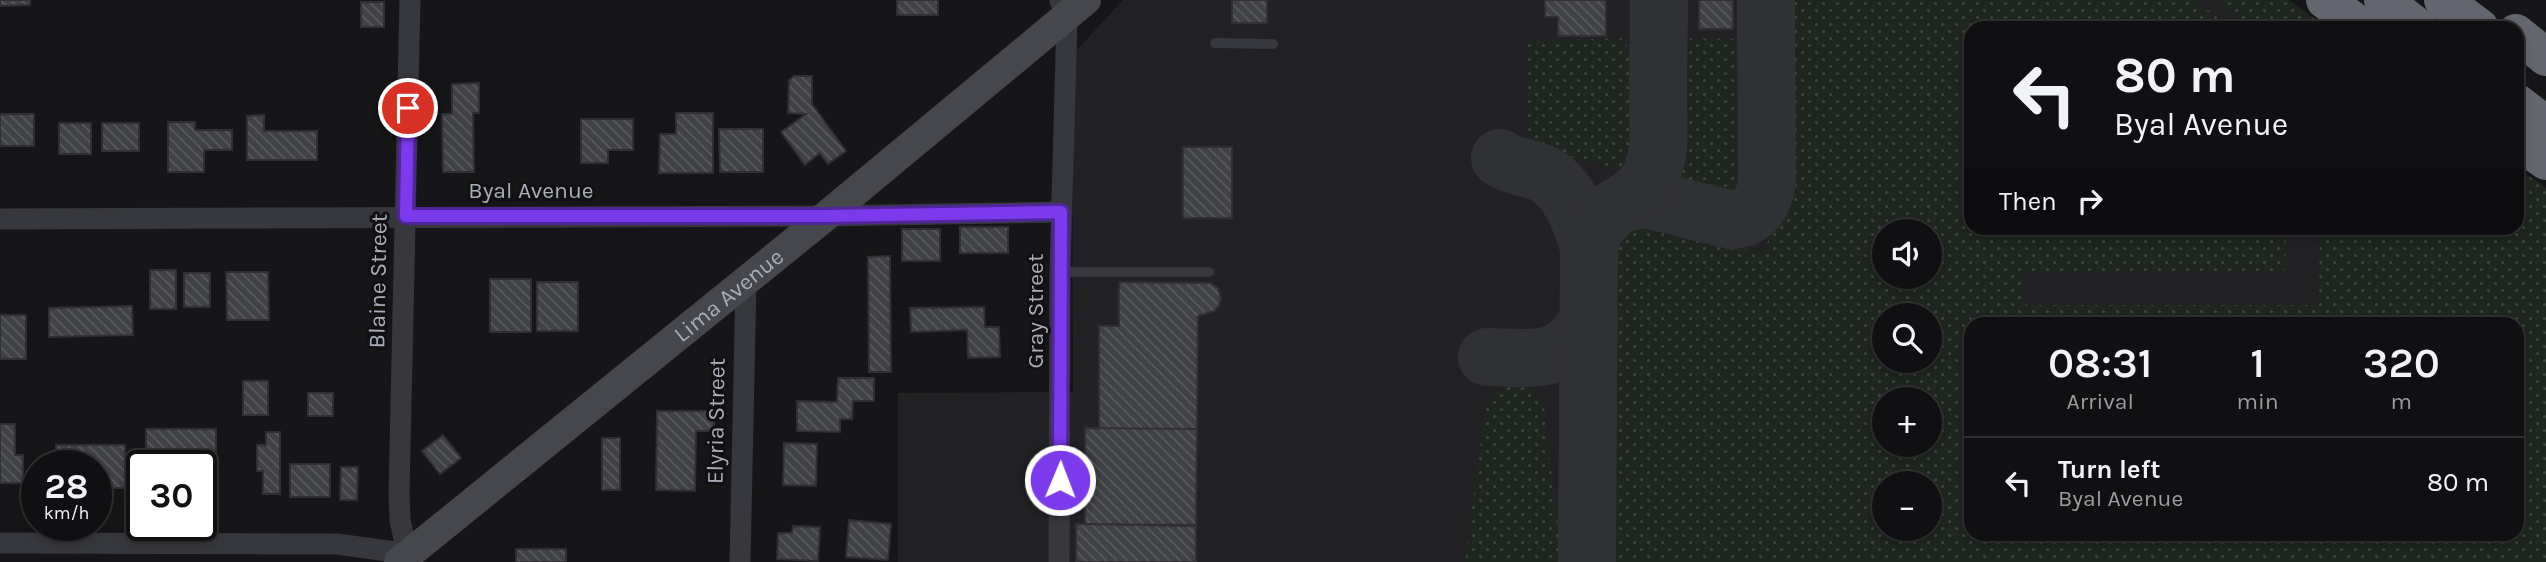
<!DOCTYPE html>
<html lang="en">
<head>
<meta charset="utf-8">
<style>
	body { margin:0; font-family:Karla,sans-serif; background:#1e1e20; color:#f1f3f6; height:100vh; display:flex; flex-direction:column; font-size:26px; white-space:nowrap }
	* { box-sizing:border-box; margin:0 }
	p { font-size:23px; color:#9c9d9f }
	.icon { flex:none; width:38px; height:38px; fill:none; stroke:currentColor; stroke-width:2; stroke-linecap:round; stroke-linejoin:round }
	.map { position:relative; flex:1; overflow:hidden }
	.panel { position:absolute; left:1964px; top:317px; width:560px; height:224px; display:flex; flex-direction:column; background:#101012; border-radius:21px; box-shadow:0 4px 10px #0003,0 0 0 2px #303032 }
	.panel>* { flex:none }
	.banner { position:absolute; left:1964px; top:21px; width:560px; height:214px; border-radius:21px; box-shadow:0 4px 10px #0003,0 0 0 2px #303032; background:#101012; color:#f1f3f6; overflow:hidden }
	.fabs { position:absolute; left:1872px; top:219px; display:grid; gap:14px }
	.fabs a { display:grid; place-items:center; width:70px; height:70px; border-radius:50%; background:#101012; box-shadow:0 4px 10px #0003,0 0 0 2px #303032; font-size:35px }
	.speed { position:absolute; left:21px; top:450px; display:flex; gap:14px; font-size:35px; font-weight:700; text-align:center }
	.speed>* { display:grid; place-content:center; width:91px; height:91px; border-radius:50%; background:#101012; box-shadow:0 4px 10px #0003,0 0 0 2px #303032; line-height:1 }
	.speed small { font-size:18px; font-weight:400 }
	.speed .limit { border:4px solid #111; border-radius:10px; background:#fff; color:#111 }
	.pin { position:absolute; display:grid; place-items:center; width:60px; height:60px; color:#fff; margin:-30px; border:4px solid #fff; border-radius:50%; box-shadow:0 2px 7px #0007 }
	.me { position:absolute; width:77px; margin:-38px; rotate:1deg; stroke-linejoin:round; filter:drop-shadow(0 0 5px #0008) }
	.turn { display:flex; align-items:center; gap:24px; height:147px; padding:0 35px; font-size:32px }
	.turn .icon { width:91px; height:91px; stroke-width:2.5 }
	.turn b { display:block; font-size:49px; line-height:60px }
	.then { display:flex; align-items:center; height:66px; padding:0 35px; background:#0003; gap:14px; font-size:26px }
	.eta { display:flex; justify-content:space-evenly; align-items:center; height:119px; text-align:center }
	.eta b { font-size:42px; font-weight:600; line-height:49px }
	ul { padding:0; list-style:none }
	li { display:flex; align-items:center; gap:21px; height:91px; padding:0 35px; border-top:2px solid #303032 }
	li div { flex:1 }
	li b { display:block; font-size:26px }
	li em { font-style:normal }
	.map>svg:first-child { display:block }
	.built { fill:#222225; fill-rule:evenodd }
	.grass { fill:url(#grass-dots); fill-rule:evenodd }
	.lines { fill:none; stroke-linecap:round; stroke-linejoin:round }
	.taxiway { stroke:#303135; stroke-width:58 }
	.building { fill:url(#building-back-hatch); stroke:#303034; stroke-width:2 }
	.lane { stroke:#37383d; stroke-width:10 }
	.street { stroke:#37383d; stroke-width:21 }
	.secondary { stroke:#45474d; stroke-width:30 }
	.highway { stroke:#63666e; stroke-width:38 }
	.route-casing { stroke:#51269a; stroke-width:18 }
	.route { stroke:#7c3aed; stroke-width:12 }
	.labels { text-anchor:middle; dominant-baseline:central; stroke-width:6; stroke-linejoin:round; paint-order:stroke }
	.street-label { font-size:23px; fill:#a8adb8; stroke:#111113 }
</style>
</head>
<body>
<div class="map">
<svg width="2546" height="562" viewBox="0 0 2546 562">
	<defs>
		<pattern id="grass-dots" width="8" height="8" patternUnits="userSpaceOnUse" patternTransform="scale(1.75)"><rect width="8" height="8" fill="#1e261f"/><path d="M2 2h.1M6 6h.1" fill="none" stroke="#3c433d" stroke-width="1.8" stroke-linecap="round"/></pattern>
		<pattern id="building-back-hatch" width="6" height="6" patternUnits="userSpaceOnUse" patternTransform="scale(1.75)"><rect width="6" height="6" fill="#404145"/><path d="M-1 5l2 2M0 0l6 6M5-1l2 2" fill="none" stroke="#595a5e"/></pattern>
	</defs>
	<rect width="100%" height="100%" fill="#161618"/>
	<!-- built -->
	<path class="built" d="M1123 0H2227L2292 28H1970V228H2516L2546 562H898V393L1073 392 1072 55ZM1885 231H1930V276H1885ZM1885 315H1930V360H1885ZM1970 324H2516V534H1970ZM1885 399H1930V444H1885ZM1885 483H1930V528H1885Z"/>
	<!-- grass -->
	<g class="grass">
		<path d="M1782 0H2195L2231 28H1970V228H2286L2285 271 2022 272 2026 305H2319L2320 228H2516L2517 167 2546 188V562H1611L1612 243 1622 233 1643 227 1765 253 1780 193ZM1930 231V276H1885V231ZM1930 315V360H1885V315ZM1970 324H2516V534H1970ZM1930 399V444H1885V399ZM1885 483H1930V528H1885Z"/>
		<polygon points="2214,0 2289,0 2327,28 2251,28"/>
		<path d="M1627 38V53L1641 54C1641 73 1646 142 1638 155 1633 163 1624 167 1615 168L1543 151C1530 144 1528 134 1526 120L1527 41Z"/>
		<path d="M1670 38 1751 39V188L1748 196 1744 198C1722 198 1682 187 1669 169Z"/>
		<path d="M1514 385C1529 388 1539 392 1544 407L1562 562H1465L1485 409 1496 391Z"/>
	</g>
	<g class="lines">
		<!-- taxiway -->
		<g class="taxiway">
			<path d="M1500 158C1513 167 1527 167 1542 173 1568 185 1582 222 1589 248"/>
			<path d="M1623 203 1647 199 1732 220C1754 218 1764 203 1767 182L1766 0"/>
			<path d="M1487 357C1533 358 1566 366 1589 318"/>
			<path d="M1587 562 1589 248C1598 201 1633 210 1650 177 1662 153 1658 123 1658 97 1658 65 1659 32 1659 0"/>
		</g>
	</g>
	<!-- building -->
	<g class="building">
		<polygon points="0,0 30,0 30,5 0,6"/>
		<rect x="897" y="0" width="41" height="15"/>
		<rect x="1232" y="0" width="35" height="23"/>
		<polygon points="1545,0 1606,0 1606,36 1558,36 1558,17 1545,17"/>
		<rect x="1699" y="0" width="34" height="29"/>
		<rect x="361" y="2" width="23" height="25"/>
		<polygon points="794,76 812,76 812,104 846,151 828,164 820,153 805,165 781,132 806,114 788,113 789,80"/>
		<polygon points="479,83 479,113 473,113 474,172 443,172 442,114 452,114 452,84"/>
		<polygon points="676,113 713,113 713,173 659,173 660,134 676,134"/>
		<rect x="0" y="114" width="34" height="32"/>
		<polygon points="264,115 264,131 317,131 317,160 247,160 247,116"/>
		<polygon points="581,119 633,119 633,150 608,150 608,163 581,163"/>
		<polygon points="168,122 195,122 195,130 232,130 232,150 204,150 204,172 168,172"/>
		<rect x="59" y="123" width="32" height="31"/>
		<rect x="102" y="123" width="37" height="28"/>
		<polygon points="719,129 763,129 763,172 720,172"/>
		<rect x="1183" y="147" width="49" height="71"/>
		<rect x="960" y="227" width="48" height="26"/>
		<rect x="902" y="229" width="38" height="32"/>
		<polygon points="890,256 891,372 869,372 868,257"/>
		<rect x="150" y="270" width="26" height="39"/>
		<polygon points="226,272 268,272 269,320 227,320"/>
		<rect x="184" y="273" width="26" height="34"/>
		<rect x="490" y="279" width="41" height="53"/>
		<rect x="537" y="282" width="41" height="49"/>
		<polygon points="1119,282 1210,283 1218,288 1221,298 1219,306 1214,311 1198,316 1197,429 1099,429 1099,326 1119,326"/>
		<polygon points="132,306 133,335 49,337 49,308"/>
		<polygon points="984,307 985,327 999,327 1000,357 968,358 967,330 911,332 910,308"/>
		<rect x="0" y="315" width="26" height="44"/>
		<polygon points="838,378 874,378 874,401 853,401 852,419 840,419 840,432 797,431 797,401 837,402"/>
		<rect x="243" y="381" width="25" height="34"/>
		<rect x="308" y="393" width="25" height="23"/>
		<polygon points="657,411 714,411 714,431 696,431 695,491 656,490"/>
		<polygon points="0,424 15,424 15,455 23,455 23,483 0,483"/>
		<polygon points="1085,428 1197,429 1196,525 1085,524"/>
		<polygon points="146,429 216,429 216,462 181,462 181,466 146,466"/>
		<polygon points="266,432 280,432 280,494 263,494 263,471 257,471 257,445 266,445"/>
		<polygon points="443,435 461,458 440,474 422,451"/>
		<rect x="602" y="438" width="18" height="52"/>
		<polygon points="784,443 817,444 816,486 783,485"/>
		<polygon points="56,445 125,445 125,488 96,488 96,466 56,466"/>
		<rect x="290" y="464" width="40" height="33"/>
		<polygon points="341,467 358,467 357,500 340,500"/>
		<polygon points="849,520 891,524 888,560 846,557"/>
		<polygon points="1076,524 1196,526 1196,562 1076,562"/>
		<polygon points="793,526 820,527 818,561 777,559 778,533 792,533"/>
		<rect x="516" y="549" width="50" height="13"/>
	</g>
	<g class="lines">
		<!-- lane -->
		<g class="lane">
			<polyline points="1215,43 1273,44"/>
			<polyline points="1060,272 1209,272"/>
		</g>
		<!-- street -->
		<g class="street">
			<polyline points="0,219 826,216 1061,212"/>
			<polyline points="0,543 337,544 409,554"/>
			<polyline points="409,562 400,520 399,494 410,0"/>
			<polyline points="740,562 746,281"/>
			<polyline points="1059,562 1060,272 1067,18 1060,0"/>
		</g>
		<!-- secondary -->
		<path class="secondary" id="s1" d="M399 562 826 216 1086 0"/>
		<!-- highway -->
		<g class="highway">
			<polyline points="2325,0 2363,28"/>
			<polyline points="2383,0 2419,28"/>
			<polyline points="2443,0 2480,28"/>
			<polyline points="2516,33 2546,57"/>
			<polyline points="2516,102 2546,125"/>
			<polyline points="2516,140 2546,161"/>
		</g>
	</g>
	<g class="lines">
		<defs>
			<polyline id="route" points="408,108 406,216 826,216 1061,212 1060,480"/>
		</defs>
		<!-- route casing -->
		<use href="#route" class="route-casing"/>
		<!-- route -->
		<use href="#route" class="route"/>
	</g>
	<g class="labels">
		<!-- street labels -->
		<g class="street-label">
			<text x="531" y="190">Byal Avenue</text>
			<text transform="translate(378 281) rotate(-89)">Blaine Street</text>
			<text stroke="none"><textPath href="#s1" startOffset="424">Lima Avenue</textPath></text>
			<text transform="translate(1035 311) rotate(-90)">Gray Street</text>
			<text transform="translate(716 421) rotate(-89)">Elyria Street</text>
		</g>
	</g>
</svg>
<div class="fabs">
<a><svg class="icon" aria-label="sound" viewBox="0 0 24 24"><path d="M4 9h4l5-4v14l-5-4H4zM17 9q2 3 0 6"/></svg></a>
<a><svg class="icon" aria-label="search" viewBox="0 0 24 24"><circle cx="10" cy="10" r="6"/><path d="M15 15l6 6"/></svg></a>
<a>+</a>
<a>−</a>
</div>
<div class="speed"><div>28<small>km/h</small></div><div class="limit">30</div></div>
<div class="pin" style="left:408px;top:108px;background:#d93025"><svg class="icon" aria-label="arrive" viewBox="0 0 24 24"><path d="M6 21V4h12l-3 4 3 4H6"/></svg></div>
<svg class="me" style="left:1060px;top:480px" viewBox="-20 -20 40 40"><circle r="17" fill="#7c3aed" stroke="#fff" stroke-width="3"/><path d="M0-11L8 9 0 5-8 9z" fill="#fff"/></svg>
<div class="banner">
<div class="turn"><svg class="icon" aria-label="left" viewBox="0 0 24 24"><path d="M17 20v-9H6M10 6l-5 5 5 5"/></svg><div><b>80 m</b>Byal Avenue</div></div>
<div class="then">Then<svg class="icon" aria-label="right" viewBox="0 0 24 24"><path d="M7 20v-9h11M14 6l5 5-5 5"/></svg></div>
</div>
<section class="panel">
<div class="eta">
<div><b>08:31</b><p>Arrival</p></div>
<div><b>1</b><p>min</p></div>
<div><b>320</b><p>m</p></div>
</div>
<ul>
<li><svg class="icon" aria-label="left" viewBox="0 0 24 24"><path d="M17 20v-9H6M10 6l-5 5 5 5"/></svg><div><b>Turn left</b><p>Byal Avenue</p></div><em>80 m</em></li>
</ul>
</section>
</div>
</body>
</html>
